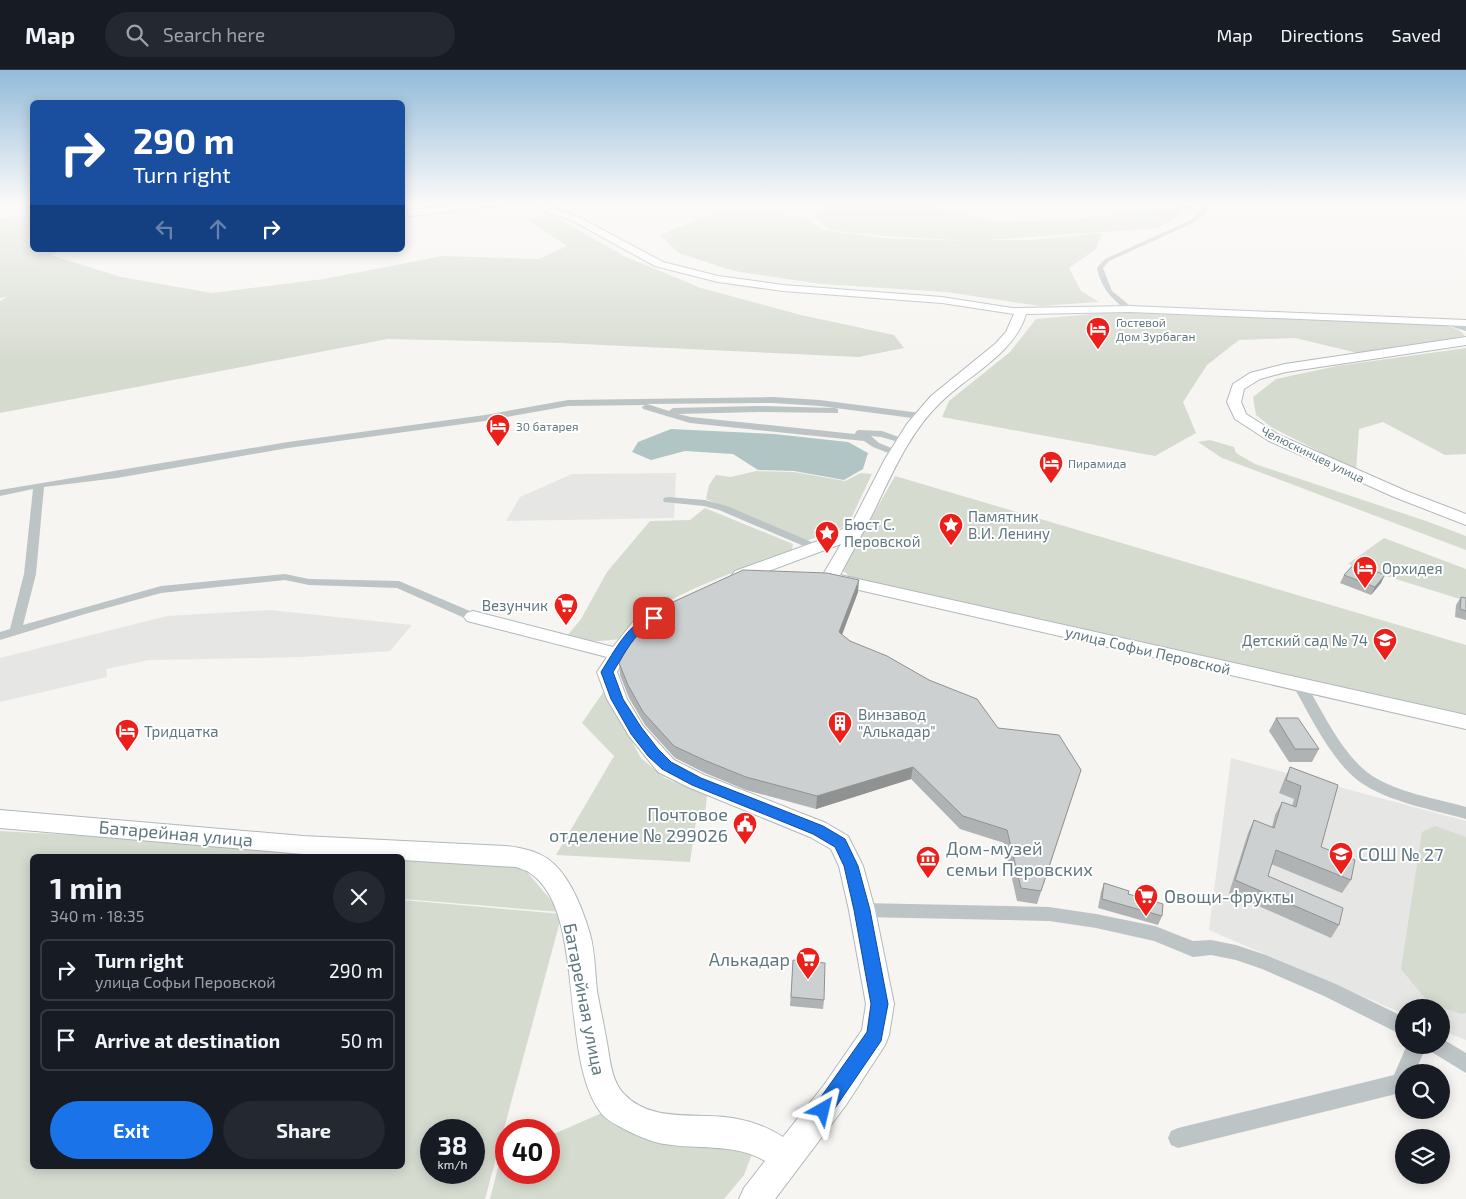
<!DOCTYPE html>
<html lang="en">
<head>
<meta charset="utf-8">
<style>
	body { margin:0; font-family:"Exo 2",sans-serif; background:#242831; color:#f1f3f6; height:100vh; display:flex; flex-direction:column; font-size:19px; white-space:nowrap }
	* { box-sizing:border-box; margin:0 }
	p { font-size:16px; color:#9ea1a6 }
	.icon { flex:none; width:28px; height:28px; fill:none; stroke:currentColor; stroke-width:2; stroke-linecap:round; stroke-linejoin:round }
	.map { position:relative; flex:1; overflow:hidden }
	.panel { position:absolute; left:30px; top:784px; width:375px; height:315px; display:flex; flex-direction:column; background:#171b24; border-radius:8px; box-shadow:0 2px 12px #0003 }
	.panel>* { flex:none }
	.top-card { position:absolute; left:30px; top:30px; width:375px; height:152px; border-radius:8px; box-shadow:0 2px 12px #0003; background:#1a4fa0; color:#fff; overflow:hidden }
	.controls { position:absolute; left:1395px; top:929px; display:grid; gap:10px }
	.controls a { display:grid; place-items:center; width:55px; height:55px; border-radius:50%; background:#171b24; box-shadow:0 2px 12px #0003; font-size:25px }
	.speed { position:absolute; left:420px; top:1049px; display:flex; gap:10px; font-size:25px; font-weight:700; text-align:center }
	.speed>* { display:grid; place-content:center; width:65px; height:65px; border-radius:50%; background:#171b24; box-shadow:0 2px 12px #0003; line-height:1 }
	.speed small { font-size:12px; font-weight:400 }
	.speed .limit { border:8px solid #d22; background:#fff; color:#111 }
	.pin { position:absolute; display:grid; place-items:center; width:42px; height:42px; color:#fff; margin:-21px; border-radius:10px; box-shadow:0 2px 8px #0006 }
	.me { position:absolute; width:55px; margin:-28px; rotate:37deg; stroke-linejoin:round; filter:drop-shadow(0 0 4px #0008) }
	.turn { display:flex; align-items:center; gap:18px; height:105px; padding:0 20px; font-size:22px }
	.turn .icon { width:65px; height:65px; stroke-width:2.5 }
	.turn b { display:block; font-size:35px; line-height:42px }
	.lanes { display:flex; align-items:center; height:48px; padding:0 20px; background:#0003; justify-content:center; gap:25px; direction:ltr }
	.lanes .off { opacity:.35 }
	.round { display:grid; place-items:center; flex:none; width:52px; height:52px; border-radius:26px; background:#242831 }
	.head { display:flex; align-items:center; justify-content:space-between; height:85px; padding:0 20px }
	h1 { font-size:30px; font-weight:700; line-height:38px }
	.button { display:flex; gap:10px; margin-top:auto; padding:10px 20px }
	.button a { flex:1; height:58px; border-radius:30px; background:#1a73e8; color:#fff; font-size:20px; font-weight:700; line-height:58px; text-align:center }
	.button a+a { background:#242831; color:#f1f3f6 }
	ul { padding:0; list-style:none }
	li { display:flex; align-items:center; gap:15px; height:62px; margin:0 10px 8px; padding:0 10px; border:2px solid #363941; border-radius:8px }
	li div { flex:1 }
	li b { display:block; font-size:19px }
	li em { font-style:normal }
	header { display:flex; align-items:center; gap:30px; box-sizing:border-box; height:70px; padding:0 25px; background:#171b24; border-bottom:1px solid #363941 }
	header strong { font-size:24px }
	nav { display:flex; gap:28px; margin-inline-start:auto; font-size:18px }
	.search { width:350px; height:45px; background:#242831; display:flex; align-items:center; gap:12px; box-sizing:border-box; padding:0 18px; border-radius:28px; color:#9ea1a6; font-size:19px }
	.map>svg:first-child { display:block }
	.built { fill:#e6e6e5 }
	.green { fill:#d6dbd0; fill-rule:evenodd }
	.water { fill:#b2c5c5 }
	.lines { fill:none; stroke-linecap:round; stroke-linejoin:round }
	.secondary-casing { stroke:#b0b8bb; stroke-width:2 }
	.primary-casing { stroke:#b3b9bc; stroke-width:2 }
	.street { fill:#bdc4c6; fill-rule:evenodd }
	.secondary { fill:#fff; fill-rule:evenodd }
	.primary { fill:#fff; fill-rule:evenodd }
	.wall { fill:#b0b3b4 }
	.shaded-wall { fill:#909292 }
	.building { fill:#cdd0d1; stroke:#909292 }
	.route { fill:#1a73e8; stroke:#114b97 }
	.labels { text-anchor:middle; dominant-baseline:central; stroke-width:4; stroke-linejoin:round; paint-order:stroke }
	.far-poi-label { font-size:12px; fill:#5f777e; stroke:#fff; text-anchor:start }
	.far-street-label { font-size:12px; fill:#5f777e; stroke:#fff }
	.poi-label { font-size:15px; fill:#5f777e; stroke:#fff; text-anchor:start }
	.street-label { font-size:15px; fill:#5f777e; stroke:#fff }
	.near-poi-label { font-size:18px; fill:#5f777e; stroke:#fff; text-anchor:start }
	.near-street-label { font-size:18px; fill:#5f777e; stroke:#fff }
</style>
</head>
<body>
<header>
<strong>Map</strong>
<div class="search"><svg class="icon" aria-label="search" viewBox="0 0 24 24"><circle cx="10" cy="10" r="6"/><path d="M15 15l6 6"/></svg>Search here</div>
<nav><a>Map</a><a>Directions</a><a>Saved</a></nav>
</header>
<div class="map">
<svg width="1466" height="1129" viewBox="0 0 1466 1129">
	<rect width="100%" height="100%" fill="#f6f5f1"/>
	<!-- built -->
	<g class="built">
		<polygon points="676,403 674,448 506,451 520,427 572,404"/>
		<polygon points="270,540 412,555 390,581 302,587 149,590 106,599 107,607 0,632 0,588 167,546"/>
		<polygon points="1231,688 1466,751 1466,970 1441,960 1441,938 1404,938 1404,944 1209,860"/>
	</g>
	<!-- green -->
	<g class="green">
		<polygon points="835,132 913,132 994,152 1069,150 1196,135 1158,158 986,170 1031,170 1102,163 1096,179 1069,198 1081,221 1099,232 1040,236 946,222 821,214 734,201 679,183 660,165 716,142 773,143 808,149 824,160 883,168 968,171 885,166 830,160 814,146"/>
		<polygon points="32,144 32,180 61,180 50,185 121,207 212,223 324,209 442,186 539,189 567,176 524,148 554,146 626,187 701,218 801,245 894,265 904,278 859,287 560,273 388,269 0,343 0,231 7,227 0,228 0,149"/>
		<path d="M1125 241 1418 253C1433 255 1456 253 1465 266L1362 284 1295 268 1239 270 1207 295 1183 332 1196 363 1155 386 942 347 949 331 1010 282 1036 249Z"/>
		<polygon points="1466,278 1466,384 1445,385 1383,352 1359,359 1356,400 1271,357 1256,345 1253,327 1276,309 1337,296"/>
		<polygon points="1210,370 1234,377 1236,383 1255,394 1426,451 1466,466 1466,480 1222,388 1198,372"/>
		<polygon points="756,401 794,402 845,411 861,403 872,404 848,455 806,471 706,429 709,415 716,405 731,407"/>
		<polygon points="895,406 1466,575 1466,645 854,510 842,500"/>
		<path d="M705 438 793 474 792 480C745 499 672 522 634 554 629 558 625 564 621 569L589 572 567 566 581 549 607 502 650 451 690 450Z"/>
		<polygon points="1384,468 1466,499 1466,531 1348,494"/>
		<polygon points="604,621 641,688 665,708 707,725 705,745 697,744 690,792 556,785 614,686 582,653"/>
		<polygon points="1435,756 1466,767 1466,943 1461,944 1428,932 1401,899 1422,762"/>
		<path d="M0 761 499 789 527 802 561 842 403 829 402 786H32V1096H402L403 830 562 844 485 1129H0ZM431 1060H474V1102H431Z"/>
		<polygon points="604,1042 754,1079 744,1105 724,1129 490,1129 503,1078 506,1079 506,1102 549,1102 549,1066"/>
	</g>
	<!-- water -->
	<polygon class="water" points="671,359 774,364 848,372 868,383 863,399 844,410 794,401 758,400 733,384 685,381 651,390 632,382 638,372"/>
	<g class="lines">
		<defs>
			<g id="secondary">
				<polygon points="481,132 507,132 503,135 402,147 402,141"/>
				<path d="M544 132H552L550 136 552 138 577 146 663 192 718 206 783 215 942 227 1012 238 1130 236 1466 250V256L1130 242 1026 244C1015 283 969 305 942 331 910 361 893 402 874 441 863 463 851 484 840 505L1466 645V659L824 512 821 508 841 474 747 509 741 510 735 509 732 505 735 501 829 467 852 453 885 389 907 354 931 326 995 274 1006 262 1014 244 942 233 783 221 718 212 655 196 571 150 546 142 541 136Z"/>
				<path d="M662 537 668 539 671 543C665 552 653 554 645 562 633 573 625 588 617 602L627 629 643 656 674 690 704 705 826 753 848 766 863 796 875 840 894 934 889 965 885 975 846 1035 775 1129H739L744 1118 765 1091C737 1074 703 1079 672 1075 656 1074 640 1067 626 1060 617 1055 607 1051 601 1043 558 986 587 841 530 803 526 800 521 799 516 797L402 790V786L303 784 0 758V740L303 766 505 776C519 777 536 781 548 789 570 805 583 840 590 864 595 882 595 902 597 921 600 938 604 955 607 973 610 989 611 1009 623 1023 652 1055 700 1041 738 1049 754 1052 769 1058 783 1067L824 1015 862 960 866 934 849 840 839 796 831 779 810 767 688 717 658 702 629 666 607 629 597 602 607 587 467 551 464 547 467 543 473 541 613 577 633 552Z"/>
			</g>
			<polygon id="primary" points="1466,267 1466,275 1286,302 1260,309 1244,319 1241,332 1246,344 1279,365 1406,421 1466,444 1466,455 1394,427 1269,371 1235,349 1227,332 1233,314 1250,303 1285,294"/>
		</defs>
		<!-- secondary casing -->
		<use href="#secondary" class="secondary-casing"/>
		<!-- primary casing -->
		<use href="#primary" class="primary-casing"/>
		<!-- street -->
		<g class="street">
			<path d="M1199 132H1205L1208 141 1193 153 1109 191 1103 198 1112 221 1134 239 1127 241C1111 228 1101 218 1097 198L1105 189 1189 151 1202 141Z"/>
			<polygon points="1446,251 1466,256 1466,261 1446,255"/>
			<polygon points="773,327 820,330 920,343 925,346 920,349 820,336 773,333 647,334 669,341 673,338 758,336 835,338 838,339 838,343 758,342 678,344 691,347 855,364 856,361 859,360 882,361 907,370 902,373 881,367 871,366 879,373 899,381 899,385 896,386 873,377 864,371 690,353 643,339 642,337 645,335 568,336 485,351 288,378 117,408 44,417 36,504 23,555 161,516 285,504 309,509 399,511 477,544 479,547 477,550 469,550 397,518 309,515 285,510 161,523 85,544 0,570 0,562 10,559 24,504 33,419 0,426 0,420 288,372 485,345 568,330"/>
			<polygon points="668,427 705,430 727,436 821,476 823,478 817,481 813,480 719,440 704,436 664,432 663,430 664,428"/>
			<path d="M1299 610 1304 611C1322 640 1342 685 1371 705 1398 723 1435 728 1466 737V749C1434 740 1388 732 1360 712 1331 691 1310 645 1292 614L1294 611Z"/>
			<polygon points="862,833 1049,837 1096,844 1155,856 1193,871 1211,870 1236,875 1266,885 1336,914 1404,947 1404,966 1324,926 1262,899 1236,890 1211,885 1193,887 1154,871 1096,858 1049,851 862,847 856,845 854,840 856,835"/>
			<polygon points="1441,968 1466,983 1466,1003 1430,981 1427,975 1441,975"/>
			<polygon points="1407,975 1427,975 1415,1002 1404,1002 1404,1021 1400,1023 1178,1078 1171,1075 1168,1068 1171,1061 1178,1058 1394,1005"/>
		</g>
		<!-- secondary -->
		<use href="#secondary" class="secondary"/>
		<!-- primary -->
		<use href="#primary" class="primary"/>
	</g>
	<!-- wall -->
	<g class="wall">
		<polygon points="1344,505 1381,513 1371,525 1340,513"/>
		<polygon points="858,522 842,565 850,571 998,658 1081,700 1037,834 1017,831 1004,773 960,759 911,709 816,739 746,720 705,703 675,688 645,655 629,628 620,605 619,593"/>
		<polygon points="1461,527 1466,528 1466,550 1455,547 1456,535"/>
		<polygon points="1276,648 1319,679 1312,692 1289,692 1269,661"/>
		<polygon points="1290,697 1338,715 1321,777 1351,810 1342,823 1271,794 1268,806 1339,855 1331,868 1229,823 1248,763 1254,750 1272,757 1275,745 1282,732 1292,736 1294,729 1279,723 1284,710"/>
		<polygon points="1104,813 1128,824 1162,846 1158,855 1098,838 1101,822"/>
		<polygon points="793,890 824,930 823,939 790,936"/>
	</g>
	<!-- shaded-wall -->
	<g class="shaded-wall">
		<polygon points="1385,505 1381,513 1371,525 1375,517"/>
		<polygon points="859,510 858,522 838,575 839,562"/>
		<polygon points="913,697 911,709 816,739 817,726"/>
	</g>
	<!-- building -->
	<g class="building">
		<polygon points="1355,493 1385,505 1375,517 1344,505"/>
		<polygon points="743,500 827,503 859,510 839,562 850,571 887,586 929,610 977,629 998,658 1059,665 1081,700 1041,821 1021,818 1007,760 963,746 913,697 817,726 746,707 704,690 674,676 643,642 628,615 619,593 635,562 647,549 673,532"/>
		<polygon points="1461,527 1466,528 1466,541 1460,539"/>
		<polygon points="1276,648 1298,648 1319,679 1295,679"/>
		<polygon points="1290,697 1338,715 1321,777 1355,790 1351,810 1276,780 1268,806 1343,838 1339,855 1235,810 1254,750 1274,758 1282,732 1296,737 1301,716 1286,710"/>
		<polygon points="1104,813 1129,821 1128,824 1163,834 1162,846 1102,829"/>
		<polygon points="793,890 825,893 824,930 791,927"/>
	</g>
	<!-- sky -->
	<linearGradient id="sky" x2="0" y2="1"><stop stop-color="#92bbda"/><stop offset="0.46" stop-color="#fbfaf9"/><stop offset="1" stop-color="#fbfaf9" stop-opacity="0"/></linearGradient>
	<rect width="1466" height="290" fill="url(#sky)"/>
	<!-- route -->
	<path class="route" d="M654 544 657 545 659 548C655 553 648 555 643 560 630 571 622 588 613 602L623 629 641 657 658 679 671 692 701 708 823 756 845 769 847 773 858 796 870 840 888 934 881 971 829 1047 823 1049 816 1047 814 1040 816 1034 867 962 871 934 854 840 844 796 835 777 813 764 692 715 662 699 648 686 631 664 611 629 601 602C614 582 629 551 654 544Z"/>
	<!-- icons -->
	<defs>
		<symbol id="hotel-pin" viewBox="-11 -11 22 30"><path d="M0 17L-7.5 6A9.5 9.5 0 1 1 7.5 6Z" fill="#ec201b" stroke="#fff"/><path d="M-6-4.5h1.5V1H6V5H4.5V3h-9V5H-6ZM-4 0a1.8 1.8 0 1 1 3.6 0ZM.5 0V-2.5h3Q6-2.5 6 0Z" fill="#fff"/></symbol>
		<symbol id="sight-pin" viewBox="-11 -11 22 30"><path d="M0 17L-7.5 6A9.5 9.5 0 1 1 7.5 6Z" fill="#ec201b" stroke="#fff"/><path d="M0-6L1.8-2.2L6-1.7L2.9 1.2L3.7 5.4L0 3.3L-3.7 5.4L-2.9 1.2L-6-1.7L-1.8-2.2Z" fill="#fff"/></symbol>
		<symbol id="supermarket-pin" viewBox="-11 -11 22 30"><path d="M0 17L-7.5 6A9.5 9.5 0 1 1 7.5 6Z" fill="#ec201b" stroke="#fff"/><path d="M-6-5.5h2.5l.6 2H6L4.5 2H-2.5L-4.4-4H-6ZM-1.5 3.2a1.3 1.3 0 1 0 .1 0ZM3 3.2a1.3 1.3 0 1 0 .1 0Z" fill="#fff"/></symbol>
		<symbol id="school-pin" viewBox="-11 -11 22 30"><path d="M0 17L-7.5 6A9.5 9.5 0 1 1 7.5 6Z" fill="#ec201b" stroke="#fff"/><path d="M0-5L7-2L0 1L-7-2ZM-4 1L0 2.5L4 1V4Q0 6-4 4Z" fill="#fff"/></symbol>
		<symbol id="building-pin" viewBox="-11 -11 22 30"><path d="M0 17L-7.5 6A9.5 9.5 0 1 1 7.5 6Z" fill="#ec201b" stroke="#fff"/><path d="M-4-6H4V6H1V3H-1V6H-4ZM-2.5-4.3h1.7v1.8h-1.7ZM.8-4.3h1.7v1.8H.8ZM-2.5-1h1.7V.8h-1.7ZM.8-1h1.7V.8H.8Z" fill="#fff"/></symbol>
		<symbol id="civic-pin" viewBox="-11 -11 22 30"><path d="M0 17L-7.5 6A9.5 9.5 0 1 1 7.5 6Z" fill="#ec201b" stroke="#fff"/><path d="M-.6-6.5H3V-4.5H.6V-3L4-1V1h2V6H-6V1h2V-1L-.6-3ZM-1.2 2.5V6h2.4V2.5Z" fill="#fff"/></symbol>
		<symbol id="museum-pin" viewBox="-11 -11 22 30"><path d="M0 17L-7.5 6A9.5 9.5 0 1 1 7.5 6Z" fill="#ec201b" stroke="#fff"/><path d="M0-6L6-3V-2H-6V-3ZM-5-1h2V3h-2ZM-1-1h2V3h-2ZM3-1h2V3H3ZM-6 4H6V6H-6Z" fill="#fff"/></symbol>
	</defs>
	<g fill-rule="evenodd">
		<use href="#hotel-pin" x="1084" y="245" width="28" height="38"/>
		<use href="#hotel-pin" x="484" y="342" width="28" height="38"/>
		<use href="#hotel-pin" x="1037" y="379" width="28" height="38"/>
		<use href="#sight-pin" x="937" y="441" width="28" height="38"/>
		<use href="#sight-pin" x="813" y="449" width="28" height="38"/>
		<use href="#hotel-pin" x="1351" y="484" width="28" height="38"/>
		<use href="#supermarket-pin" x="552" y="521" width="28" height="38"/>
		<use href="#school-pin" x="1371" y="556" width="28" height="38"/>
		<use href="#building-pin" x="826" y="639" width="28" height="38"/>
		<use href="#hotel-pin" x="113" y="647" width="28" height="38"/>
		<use href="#civic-pin" x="731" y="740" width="28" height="38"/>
		<use href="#school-pin" x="1327" y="770" width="28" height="38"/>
		<use href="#museum-pin" x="914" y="774" width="28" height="38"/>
		<use href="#supermarket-pin" x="1132" y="812" width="28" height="38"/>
		<use href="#supermarket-pin" x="794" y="875" width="28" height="38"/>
	</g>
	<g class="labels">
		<!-- far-poi labels -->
		<g class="far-poi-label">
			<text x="1116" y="252">Гостевой<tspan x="1116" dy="14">Дом Зурбаган</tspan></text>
			<text x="516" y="356">30 батарея</text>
			<text x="1068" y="393">Пирамида</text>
		</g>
		<!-- far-street labels -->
		<g class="far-street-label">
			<text transform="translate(1313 384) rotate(26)">Челюскинцев улица</text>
		</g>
		<!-- poi labels -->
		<g class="poi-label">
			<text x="968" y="446">Памятник<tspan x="968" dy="17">В.И. Ленину</tspan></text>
			<text x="844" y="454">Бюст С.<tspan x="844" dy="17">Перовской</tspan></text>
			<text x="1382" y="498">Орхидея</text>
			<text x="548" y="535" text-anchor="end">Везунчик</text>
			<text x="1368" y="570" text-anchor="end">Детский сад № 74</text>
			<text x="858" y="644">Винзавод<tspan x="858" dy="17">"Алькадар"</tspan></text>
			<text x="144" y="661">Тридцатка</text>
		</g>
		<!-- street labels -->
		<g class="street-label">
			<text transform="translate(1148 580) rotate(13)">улица Софьи Перовской</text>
		</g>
		<!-- near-poi labels -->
		<g class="near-poi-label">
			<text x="728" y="744" text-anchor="end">Почтовое<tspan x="728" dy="21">отделение № 299026</tspan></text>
			<text x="946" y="778">Дом-музей<tspan x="946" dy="21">семьи Перовских</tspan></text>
			<text x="1358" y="784">СОШ № 27</text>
			<text x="1164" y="826">Овощи-фрукты</text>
			<text x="790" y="889" text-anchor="end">Алькадар</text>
		</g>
		<!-- near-street labels -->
		<g class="near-street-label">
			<text transform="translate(176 763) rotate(5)">Батарейная улица</text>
			<text transform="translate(585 929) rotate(79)">Батарейная улица</text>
		</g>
	</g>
</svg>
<div class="controls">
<a><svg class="icon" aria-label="sound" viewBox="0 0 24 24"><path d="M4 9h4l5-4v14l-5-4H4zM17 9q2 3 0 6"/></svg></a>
<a><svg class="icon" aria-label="search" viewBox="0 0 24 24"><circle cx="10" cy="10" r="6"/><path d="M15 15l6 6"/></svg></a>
<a><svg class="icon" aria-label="layers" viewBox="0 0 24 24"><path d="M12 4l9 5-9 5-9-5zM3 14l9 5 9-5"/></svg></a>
</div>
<div class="speed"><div>38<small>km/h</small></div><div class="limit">40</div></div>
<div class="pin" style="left:654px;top:548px;background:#d93025"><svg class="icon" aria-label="arrive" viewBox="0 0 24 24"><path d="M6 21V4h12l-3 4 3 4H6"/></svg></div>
<svg class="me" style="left:823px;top:1040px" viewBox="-20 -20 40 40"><path d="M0-17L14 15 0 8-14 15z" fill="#1a73e8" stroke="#fff" stroke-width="4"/></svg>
<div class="top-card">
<div class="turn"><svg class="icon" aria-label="right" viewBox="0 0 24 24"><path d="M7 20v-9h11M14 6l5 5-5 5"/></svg><div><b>290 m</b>Turn right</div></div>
<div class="lanes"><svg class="icon off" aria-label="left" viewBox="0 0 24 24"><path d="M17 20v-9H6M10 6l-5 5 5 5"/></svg><svg class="icon off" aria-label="ahead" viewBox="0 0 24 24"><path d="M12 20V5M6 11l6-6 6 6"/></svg><svg class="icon" aria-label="right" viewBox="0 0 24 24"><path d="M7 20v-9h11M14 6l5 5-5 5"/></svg></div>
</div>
<section class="panel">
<div class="head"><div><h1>1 min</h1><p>340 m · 18:35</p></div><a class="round"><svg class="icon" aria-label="close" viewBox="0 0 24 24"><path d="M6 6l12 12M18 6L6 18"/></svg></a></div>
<ul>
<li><svg class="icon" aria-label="right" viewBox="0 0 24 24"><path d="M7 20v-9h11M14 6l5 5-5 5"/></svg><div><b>Turn right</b><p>улица Софьи Перовской</p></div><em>290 m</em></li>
<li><svg class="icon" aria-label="arrive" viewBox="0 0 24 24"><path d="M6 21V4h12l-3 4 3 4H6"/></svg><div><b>Arrive at destination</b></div><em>50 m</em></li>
</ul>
<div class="button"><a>Exit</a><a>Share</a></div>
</section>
</div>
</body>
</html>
